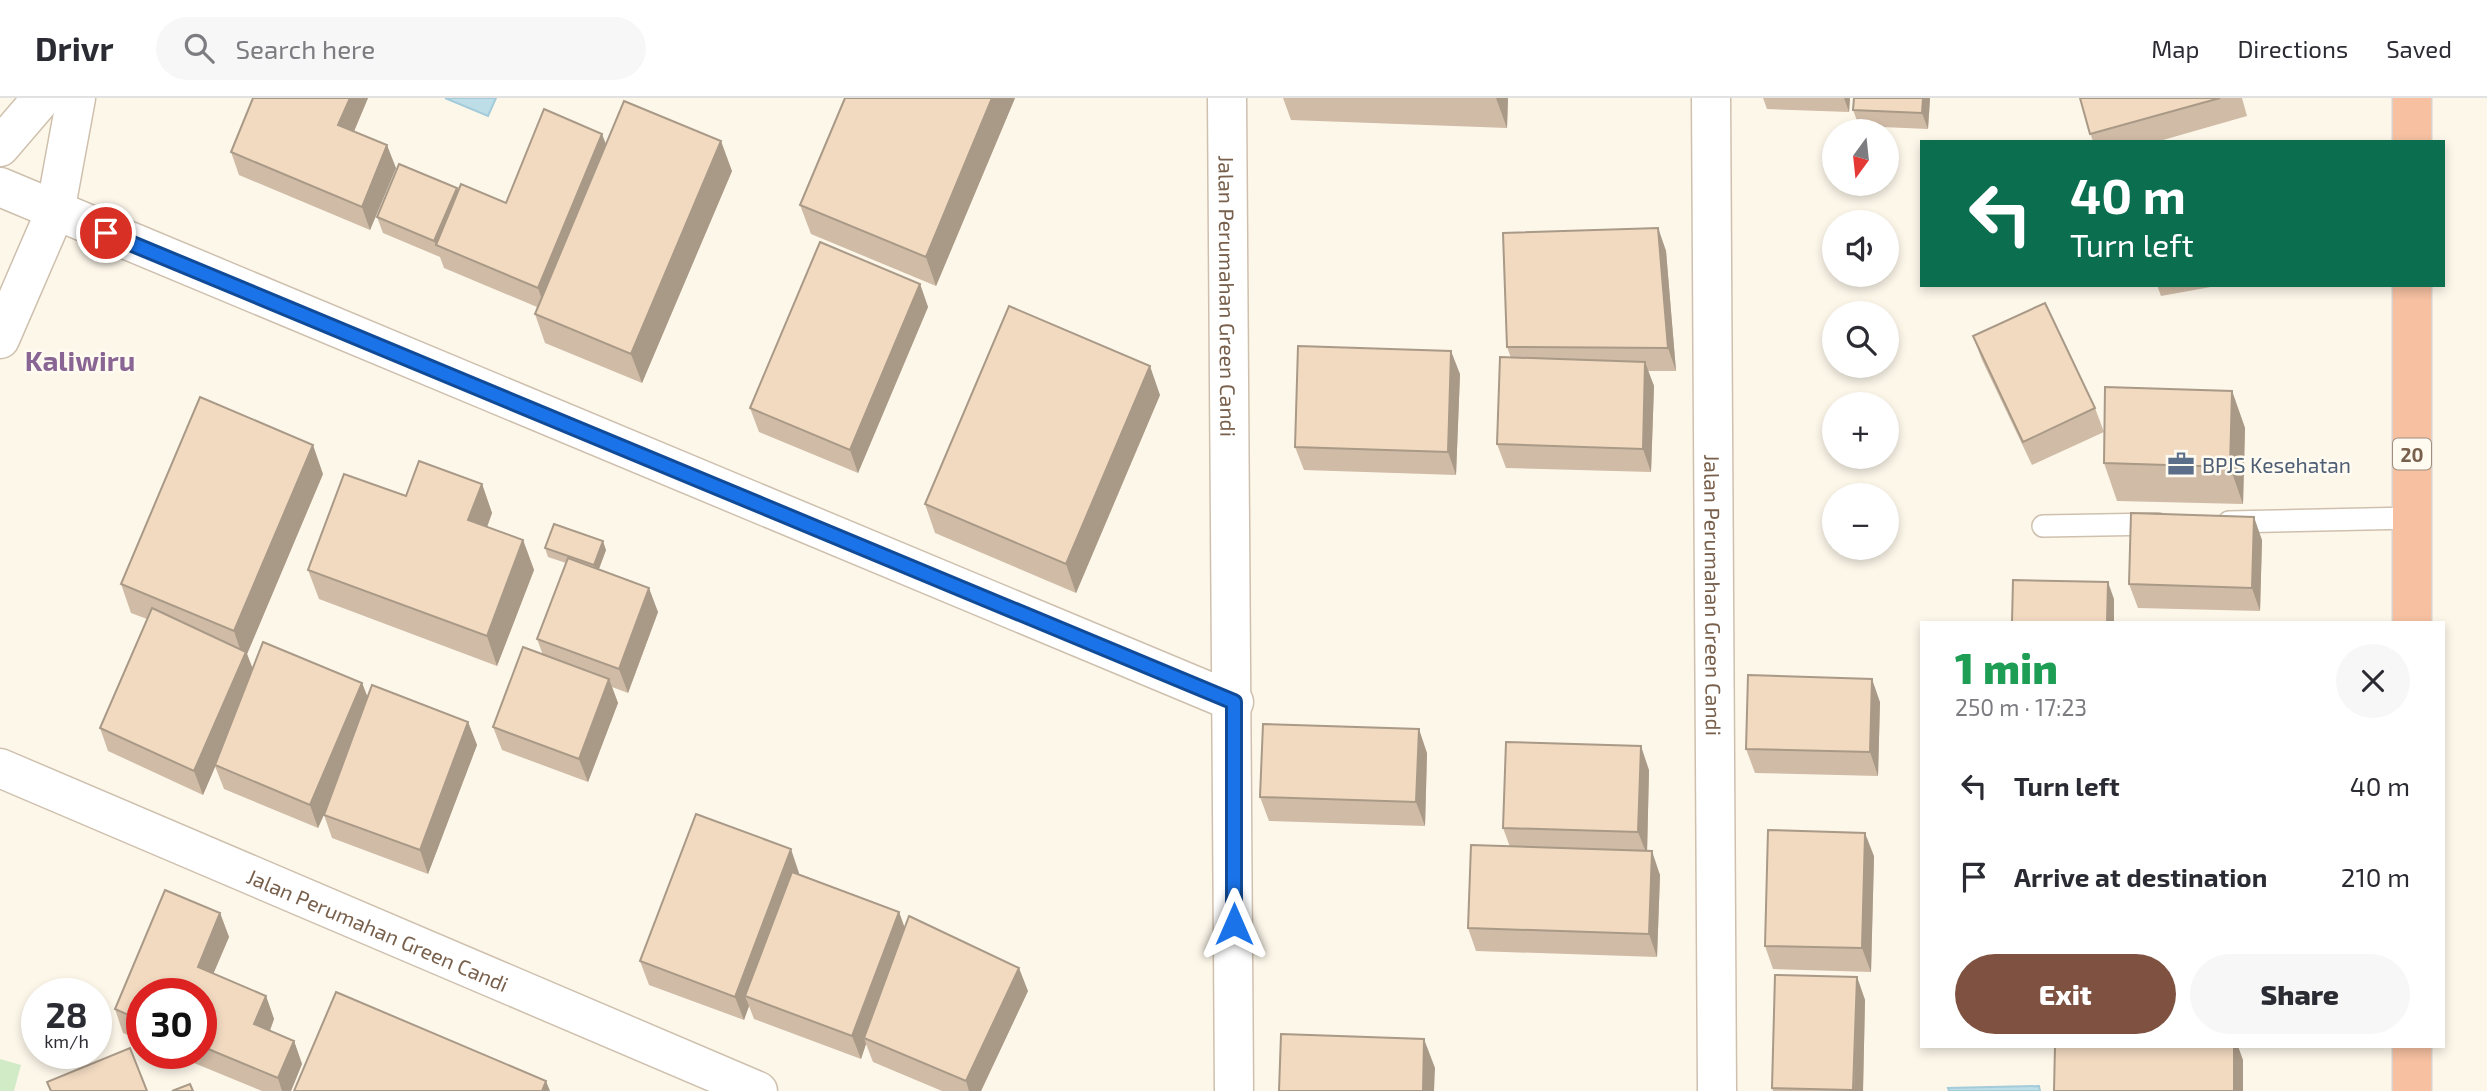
<!DOCTYPE html>
<html lang="en">
<head>
<meta charset="utf-8">
<style>
	body { margin:0; font-family:"Exo 2",sans-serif; background:#f7f7f7; color:#2b2b33; height:100vh; display:flex; flex-direction:column; font-size:26px; white-space:nowrap }
	* { box-sizing:border-box; margin:0 }
	p { font-size:23px; color:#7c7c81 }
	.icon { flex:none; width:38px; height:38px; fill:none; stroke:currentColor; stroke-width:2; stroke-linecap:round; stroke-linejoin:round }
	.map { position:relative; flex:1; overflow:hidden }
	.panel { position:absolute; left:1920px; top:523px; width:525px; height:427px; display:flex; flex-direction:column; background:#fff; border-radius:0px; box-shadow:0 4px 10px #0003 }
	.panel>* { flex:none }
	.guide { position:absolute; left:1920px; top:42px; width:525px; height:147px; border-radius:0px; box-shadow:0 4px 10px #0003; background:#0b6e4f; color:#fff; overflow:hidden }
	.needle { width:46px; rotate:195deg }
	.buttons { position:absolute; left:1822px; top:21px; display:grid; gap:14px }
	.buttons a { display:grid; place-items:center; width:77px; height:77px; border-radius:50%; background:#fff; box-shadow:0 4px 10px #0003; font-size:35px }
	.speed { position:absolute; left:21px; top:880px; display:flex; gap:14px; font-size:35px; font-weight:700; text-align:center }
	.speed>* { display:grid; place-content:center; width:91px; height:91px; border-radius:50%; background:#fff; box-shadow:0 4px 10px #0003; line-height:1 }
	.speed small { font-size:18px; font-weight:400 }
	.speed .limit { border:10px solid #d22; background:#fff; color:#111 }
	.pin { position:absolute; display:grid; place-items:center; width:60px; height:60px; color:#fff; margin:-30px; border:4px solid #fff; border-radius:50%; box-shadow:0 2px 7px #0007 }
	.me { position:absolute; width:77px; margin:-38px; rotate:0deg; stroke-linejoin:round; filter:drop-shadow(0 0 5px #0008) }
	.turn { display:flex; align-items:center; gap:24px; height:147px; padding:0 35px; font-size:32px }
	.turn .icon { width:91px; height:91px; stroke-width:2.5 }
	.turn b { display:block; font-size:49px; line-height:60px }
	.round { display:grid; place-items:center; flex:none; width:74px; height:74px; border-radius:37px; background:#f7f7f7 }
	.headline { display:flex; align-items:center; justify-content:space-between; height:119px; padding:0 35px }
	h1 { font-size:42px; font-weight:800; line-height:52px; color:#1e9e55 }
	.action { display:flex; gap:14px; margin-top:auto; padding:14px 35px }
	.action a { flex:1; height:80px; border-radius:42px; background:#7f5140; color:#fff; font-size:28px; font-weight:800; line-height:80px; text-align:center }
	.action a+a { background:#f7f7f7; color:#2b2b33 }
	ul { padding:0; list-style:none }
	li { display:flex; align-items:center; gap:21px; height:91px; padding:0 35px }
	li div { flex:1 }
	li b { display:block; font-size:26px }
	li em { font-style:normal }
	header { display:flex; align-items:center; gap:42px; box-sizing:border-box; height:98px; padding:0 35px; background:#fff; border-bottom:2px solid #e1e1e2 }
	header strong { font-size:33px }
	nav { display:flex; gap:38px; margin-inline-start:auto; font-size:24px }
	.search { width:490px; height:63px; background:#f7f7f7; display:flex; align-items:center; gap:18px; box-sizing:border-box; padding:0 24px; border-radius:38px; color:#7c7c81; font-size:26px }
	.map>svg:first-child { display:block }
	.green { fill:#d2ebc7 }
	.water { fill:#bddde7; stroke:#a3cbd9; stroke-width:2 }
	.lines { fill:none; stroke-linecap:round; stroke-linejoin:round }
	.lane-casing { stroke:#cfc0ae; stroke-width:24 }
	.street-casing { stroke:#cfc0ae; stroke-width:41 }
	.highway-casing { stroke:#d9d2cd; stroke-width:41 }
	.lane { stroke:#fff; stroke-width:21 }
	.street { stroke:#fff; stroke-width:38 }
	.highway { stroke:#f6c0a1; stroke-width:38 }
	.wall { fill:#d0bba6 }
	.shaded-wall { fill:#a99987 }
	.building { fill:#f2dac1; stroke:#a99987; stroke-width:2 }
	.route-casing { stroke:#114b97; stroke-width:18 }
	.route { stroke:#1a73e8; stroke-width:12 }
	.labels { text-anchor:middle; dominant-baseline:central; stroke-width:5; stroke-linejoin:round; paint-order:stroke }
	.shield { fill:#fffbf1; stroke:#a08e7e; stroke-width:2 }
	.shield-label { font-size:19px; font-weight:bold; fill:#78604c }
	.street-label { font-size:21px; fill:#78604c; stroke:#fffbf1 }
	.service-label { font-size:21px; fill:#4e5e75; stroke:#fffbf1; text-anchor:start }
	.district-label { font-size:28px; font-weight:bold; fill:#896594; stroke:#fffbf1 }
</style>
</head>
<body>
<header>
<strong>Drivr</strong>
<div class="search"><svg class="icon" aria-label="search" viewBox="0 0 24 24"><circle cx="10" cy="10" r="6"/><path d="M15 15l6 6"/></svg>Search here</div>
<nav><a>Map</a><a>Directions</a><a>Saved</a></nav>
</header>
<div class="map">
<svg width="2487" height="993" viewBox="0 0 2487 993">
	<rect width="100%" height="100%" fill="#fdf7ea"/>
	<!-- green -->
	<polygon class="green" points="0,961 21,967 14,993 0,993"/>
	<!-- water -->
	<g class="water">
		<polygon points="445,0 496,0 488,18"/>
		<polygon points="2039,988 2040,993 1949,993 1948,990"/>
	</g>
	<g class="lines">
		<defs>
			<g id="lane">
				<polyline points="2229,424 2412,420"/>
				<polyline points="2043,428 2158,426"/>
			</g>
			<g id="street">
				<path id="s1" d="M1227 0 1234 993"/>
				<path id="s2" d="M1711 0 1717 993"/>
				<polyline points="0,49 42,0"/>
				<polyline points="0,89 1234,604"/>
				<polyline points="0,241 55,114 76,0"/>
				<path id="s3" d="M0 670 758 993"/>
			</g>
			<g id="highway">
				<polyline points="2412,0 2412,44"/>
				<polyline points="2412,187 2412,525"/>
				<polyline points="2412,948 2412,993"/>
			</g>
		</defs>
		<!-- lane casing -->
		<use href="#lane" class="lane-casing"/>
		<!-- street casing -->
		<use href="#street" class="street-casing"/>
		<!-- highway casing -->
		<use href="#highway" class="highway-casing"/>
		<!-- lane -->
		<use href="#lane" class="lane"/>
		<!-- street -->
		<use href="#street" class="street"/>
		<!-- highway -->
		<use href="#highway" class="highway"/>
	</g>
	<!-- wall -->
	<g class="wall">
		<polygon points="253,0 368,0 354,33 396,70 370,132 239,77 231,54"/>
		<polygon points="1015,0 936,188 811,136 800,107"/>
		<polygon points="1283,0 1508,0 1507,30 1291,22"/>
		<polygon points="1763,0 1850,0 1849,14 1767,11"/>
		<polygon points="1854,0 1930,0 1928,31 1859,28 1853,12"/>
		<polygon points="2080,0 2242,0 2247,18 2156,44 2093,44"/>
		<polygon points="606,46 732,73 642,285 545,245 535,216 537,209 444,170 440,159 383,135 377,119 458,94 506,105"/>
		<polygon points="1658,130 1666,153 1676,273 1648,273 1654,288 1651,374 1506,370 1497,346 1511,260 1507,249"/>
		<polygon points="920,186 928,209 858,375 759,334 750,310"/>
		<polygon points="2157,187 2222,187 2161,198"/>
		<polygon points="1973,238 2095,310 2104,334 2032,367 1982,262"/>
		<polygon points="1460,276 1456,377 1304,372 1295,349"/>
		<polygon points="2232,293 2245,330 2243,406 2117,403 2104,365"/>
		<polygon points="1160,297 1076,495 935,435 925,406"/>
		<polygon points="323,376 247,556 253,571 362,585 368,600 468,624 477,647 428,776 332,740 324,717 318,730 224,691 215,668 203,697 108,653 100,630 147,521 131,515 121,486"/>
		<polygon points="482,386 492,415 487,429 523,442 534,472 497,568 319,501 308,472 406,398"/>
		<polygon points="2262,442 2260,513 2138,510 2129,486"/>
		<polygon points="545,450 606,452 599,471 658,514 628,595 612,589 618,605 588,684 502,652 493,629 543,557 537,541 566,465 548,459"/>
		<polygon points="1880,604 1878,678 1755,675 1746,651"/>
		<polygon points="1427,655 1425,728 1269,723 1260,699"/>
		<polygon points="1649,672 1647,753 1660,777 1657,859 1476,853 1468,830 1510,749 1503,730"/>
		<polygon points="1874,758 1871,874 1773,871 1765,848"/>
		<polygon points="799,775 799,776 899,814 905,830 1028,893 981,993 942,993 873,964 866,946 861,961 754,921 749,908 744,922 649,887 640,863"/>
		<polygon points="220,815 229,839 213,876 266,898 274,921 270,933 294,943 302,966 291,993 262,993 172,956 201,956 201,896 142,896 142,943 123,935 115,911"/>
		<polygon points="1857,879 1865,902 1863,993 1773,993 1772,990"/>
	</g>
	<!-- shaded-wall -->
	<g class="shaded-wall">
		<polygon points="350,0 368,0 347,50 338,27"/>
		<polygon points="992,0 1015,0 936,188 926,159"/>
		<polygon points="1496,0 1508,0 1507,30"/>
		<polygon points="1844,0 1850,0 1849,14"/>
		<polygon points="1923,0 1930,0 1928,31 1922,15"/>
		<polygon points="602,36 611,59 546,213 538,190"/>
		<polygon points="721,43 732,73 642,285 631,256"/>
		<polygon points="387,47 396,70 370,132 362,109"/>
		<polygon points="457,90 463,106 436,147 434,143"/>
		<polygon points="1658,130 1666,153 1676,273 1668,250"/>
		<polygon points="920,186 928,209 858,375 850,352"/>
		<polygon points="1451,253 1460,276 1456,377 1448,354"/>
		<polygon points="1645,264 1654,288 1651,374 1643,351"/>
		<polygon points="1150,268 1160,297 1076,495 1066,466"/>
		<polygon points="2232,293 2245,330 2243,406 2230,369"/>
		<polygon points="313,347 323,376 247,556 255,577 203,697 194,673 243,560 234,533"/>
		<polygon points="482,386 492,415 479,451 468,422"/>
		<polygon points="2254,419 2262,442 2260,513 2252,490"/>
		<polygon points="523,442 534,472 497,568 487,538"/>
		<polygon points="603,443 606,452 597,476 594,467"/>
		<polygon points="2108,484 2114,501 2114,525 2107,525"/>
		<polygon points="649,490 658,514 628,595 619,571"/>
		<polygon points="609,581 618,605 588,684 579,661"/>
		<polygon points="1872,581 1880,604 1878,678 1870,654"/>
		<polygon points="362,585 371,608 318,730 310,707"/>
		<polygon points="468,624 477,647 428,776 420,752"/>
		<polygon points="1419,631 1427,655 1425,728 1416,704"/>
		<polygon points="1641,648 1649,672 1647,757 1638,734"/>
		<polygon points="1865,735 1874,758 1871,874 1862,850"/>
		<polygon points="791,751 799,775 752,900 745,898 749,908 744,922 735,899"/>
		<polygon points="1652,753 1660,777 1657,859 1649,836"/>
		<polygon points="899,814 907,837 864,940 866,946 861,961 852,938"/>
		<polygon points="220,815 229,839 206,893 198,869"/>
		<polygon points="1019,870 1028,893 981,993 969,993 966,983"/>
		<polygon points="1857,879 1865,902 1863,993 1854,993"/>
		<polygon points="266,898 274,921 263,950 254,926"/>
		<polygon points="1424,941 1435,970 1434,993 1423,993"/>
		<polygon points="294,943 302,966 291,993 282,993 278,980"/>
		<polygon points="2234,948 2238,948 2243,962 2243,993 2234,993"/>
		<polygon points="546,983 550,993 542,993"/>
	</g>
	<!-- building -->
	<g class="building">
		<polygon points="253,0 350,0 338,27 387,47 362,109 231,54"/>
		<polygon points="845,0 992,0 926,159 800,107"/>
		<polygon points="1854,0 1923,0 1922,15 1853,12"/>
		<polygon points="2080,0 2220,0 2090,36"/>
		<polygon points="624,3 721,43 631,256 535,216"/>
		<polygon points="544,11 602,36 538,190 436,147 461,86 506,105"/>
		<polygon points="399,66 457,90 434,143 377,119"/>
		<polygon points="1658,130 1668,250 1507,249 1503,135"/>
		<polygon points="820,144 920,186 850,352 750,310"/>
		<polygon points="2045,205 2095,310 2023,344 1973,238"/>
		<polygon points="1009,208 1150,268 1066,466 925,406"/>
		<polygon points="1298,248 1451,253 1448,354 1295,349"/>
		<polygon points="1500,259 1645,264 1643,351 1497,346"/>
		<polygon points="2105,289 2232,293 2230,369 2104,365"/>
		<polygon points="200,299 313,347 234,533 121,486"/>
		<polygon points="419,363 482,386 468,422 523,442 487,538 308,472 344,376 406,398"/>
		<polygon points="2131,415 2254,419 2252,490 2129,486"/>
		<polygon points="554,426 603,443 594,467 545,450"/>
		<polygon points="568,460 649,490 619,571 537,541"/>
		<polygon points="2013,482 2108,484 2107,525 2012,525"/>
		<polygon points="152,510 246,554 194,673 100,630"/>
		<polygon points="263,544 362,585 310,707 215,667"/>
		<polygon points="523,549 609,581 579,661 493,629"/>
		<polygon points="1748,577 1872,581 1870,654 1746,651"/>
		<polygon points="372,587 468,624 420,752 324,717"/>
		<polygon points="1263,626 1419,631 1416,704 1260,699"/>
		<polygon points="1506,644 1641,648 1638,734 1503,730"/>
		<polygon points="696,716 791,751 735,899 640,863"/>
		<polygon points="1768,732 1865,735 1862,850 1765,848"/>
		<polygon points="1471,747 1652,753 1649,836 1468,830"/>
		<polygon points="792,774 899,814 852,938 745,898"/>
		<polygon points="165,792 220,815 198,869 266,898 254,926 294,943 278,980 201,948 201,896 142,896 142,923 115,911"/>
		<polygon points="909,818 1019,870 966,983 864,940"/>
		<polygon points="1775,877 1857,879 1853,992 1772,990"/>
		<polygon points="336,894 546,983 542,993 294,993"/>
		<polygon points="1281,936 1424,941 1423,993 1279,993"/>
		<polygon points="2055,948 2234,948 2234,993 2054,993"/>
		<polygon points="130,950 147,993 51,993 47,984"/>
		<polygon points="190,986 193,993 172,993"/>
	</g>
	<g class="lines">
		<defs>
			<polyline id="route" points="106,135 1234,604 1234,826"/>
		</defs>
		<!-- route casing -->
		<use href="#route" class="route-casing"/>
		<!-- route -->
		<use href="#route" class="route"/>
	</g>
	<!-- icons -->
	<defs>
		<symbol id="office-bare" viewBox="-9 -9 18 18"><path d="M-6-3h4V-5.5h4V-3h4V5H-6ZM-1-4.5V-3h2v-1.5ZM-6 0V1H6V0Z" fill="#5c6f8a" stroke="#fffbf1" stroke-width="2.5" paint-order="stroke"/></symbol>
	</defs>
	<g fill-rule="evenodd">
		<use href="#office-bare" x="2162" y="347" width="38" height="38"/>
	</g>
	<g class="labels">
		<!-- shield labels -->
		<rect class="shield" x="2393" y="340.5" width="38" height="31" rx="5"/>
		<g class="shield-label">
			<text x="2412" y="356">20</text>
		</g>
		<!-- street labels -->
		<g class="street-label">
			<text stroke="none"><textPath href="#s1" startOffset="198">Jalan Perumahan Green Candi</textPath></text>
			<text stroke="none"><textPath href="#s2" startOffset="497">Jalan Perumahan Green Candi</textPath></text>
			<text stroke="none"><textPath href="#s3" startOffset="411">Jalan Perumahan Green Candi</textPath></text>
		</g>
		<!-- service labels -->
		<g class="service-label">
			<text x="2202" y="366">BPJS Kesehatan</text>
		</g>
		<!-- district labels -->
		<g class="district-label">
			<text x="80" y="262">Kaliwiru</text>
		</g>
	</g>
</svg>
<div class="buttons">
<a><svg class="needle" viewBox="-14 -14 28 28"><path d="M0-13l5 13h-10z" fill="#e53935"/><path d="M0 13l5-13h-10z" fill="#7c7c81"/></svg></a>
<a><svg class="icon" aria-label="sound" viewBox="0 0 24 24"><path d="M4 9h4l5-4v14l-5-4H4zM17 9q2 3 0 6"/></svg></a>
<a><svg class="icon" aria-label="search" viewBox="0 0 24 24"><circle cx="10" cy="10" r="6"/><path d="M15 15l6 6"/></svg></a>
<a>+</a>
<a>−</a>
</div>
<div class="speed"><div>28<small>km/h</small></div><div class="limit">30</div></div>
<div class="pin" style="left:106px;top:135px;background:#d93025"><svg class="icon" aria-label="arrive" viewBox="0 0 24 24"><path d="M6 21V4h12l-3 4 3 4H6"/></svg></div>
<svg class="me" style="left:1234px;top:826px" viewBox="-20 -20 40 40"><path d="M0-17L14 15 0 8-14 15z" fill="#1a73e8" stroke="#fff" stroke-width="4"/></svg>
<div class="guide">
<div class="turn"><svg class="icon" aria-label="left" viewBox="0 0 24 24"><path d="M17 20v-9H6M10 6l-5 5 5 5"/></svg><div><b>40 m</b>Turn left</div></div>
</div>
<section class="panel">
<div class="headline"><div><h1>1 min</h1><p>250 m · 17:23</p></div><a class="round"><svg class="icon" aria-label="close" viewBox="0 0 24 24"><path d="M6 6l12 12M18 6L6 18"/></svg></a></div>
<ul>
<li><svg class="icon" aria-label="left" viewBox="0 0 24 24"><path d="M17 20v-9H6M10 6l-5 5 5 5"/></svg><div><b>Turn left</b></div><em>40 m</em></li>
<li><svg class="icon" aria-label="arrive" viewBox="0 0 24 24"><path d="M6 21V4h12l-3 4 3 4H6"/></svg><div><b>Arrive at destination</b></div><em>210 m</em></li>
</ul>
<div class="action"><a>Exit</a><a>Share</a></div>
</section>
</div>
</body>
</html>
